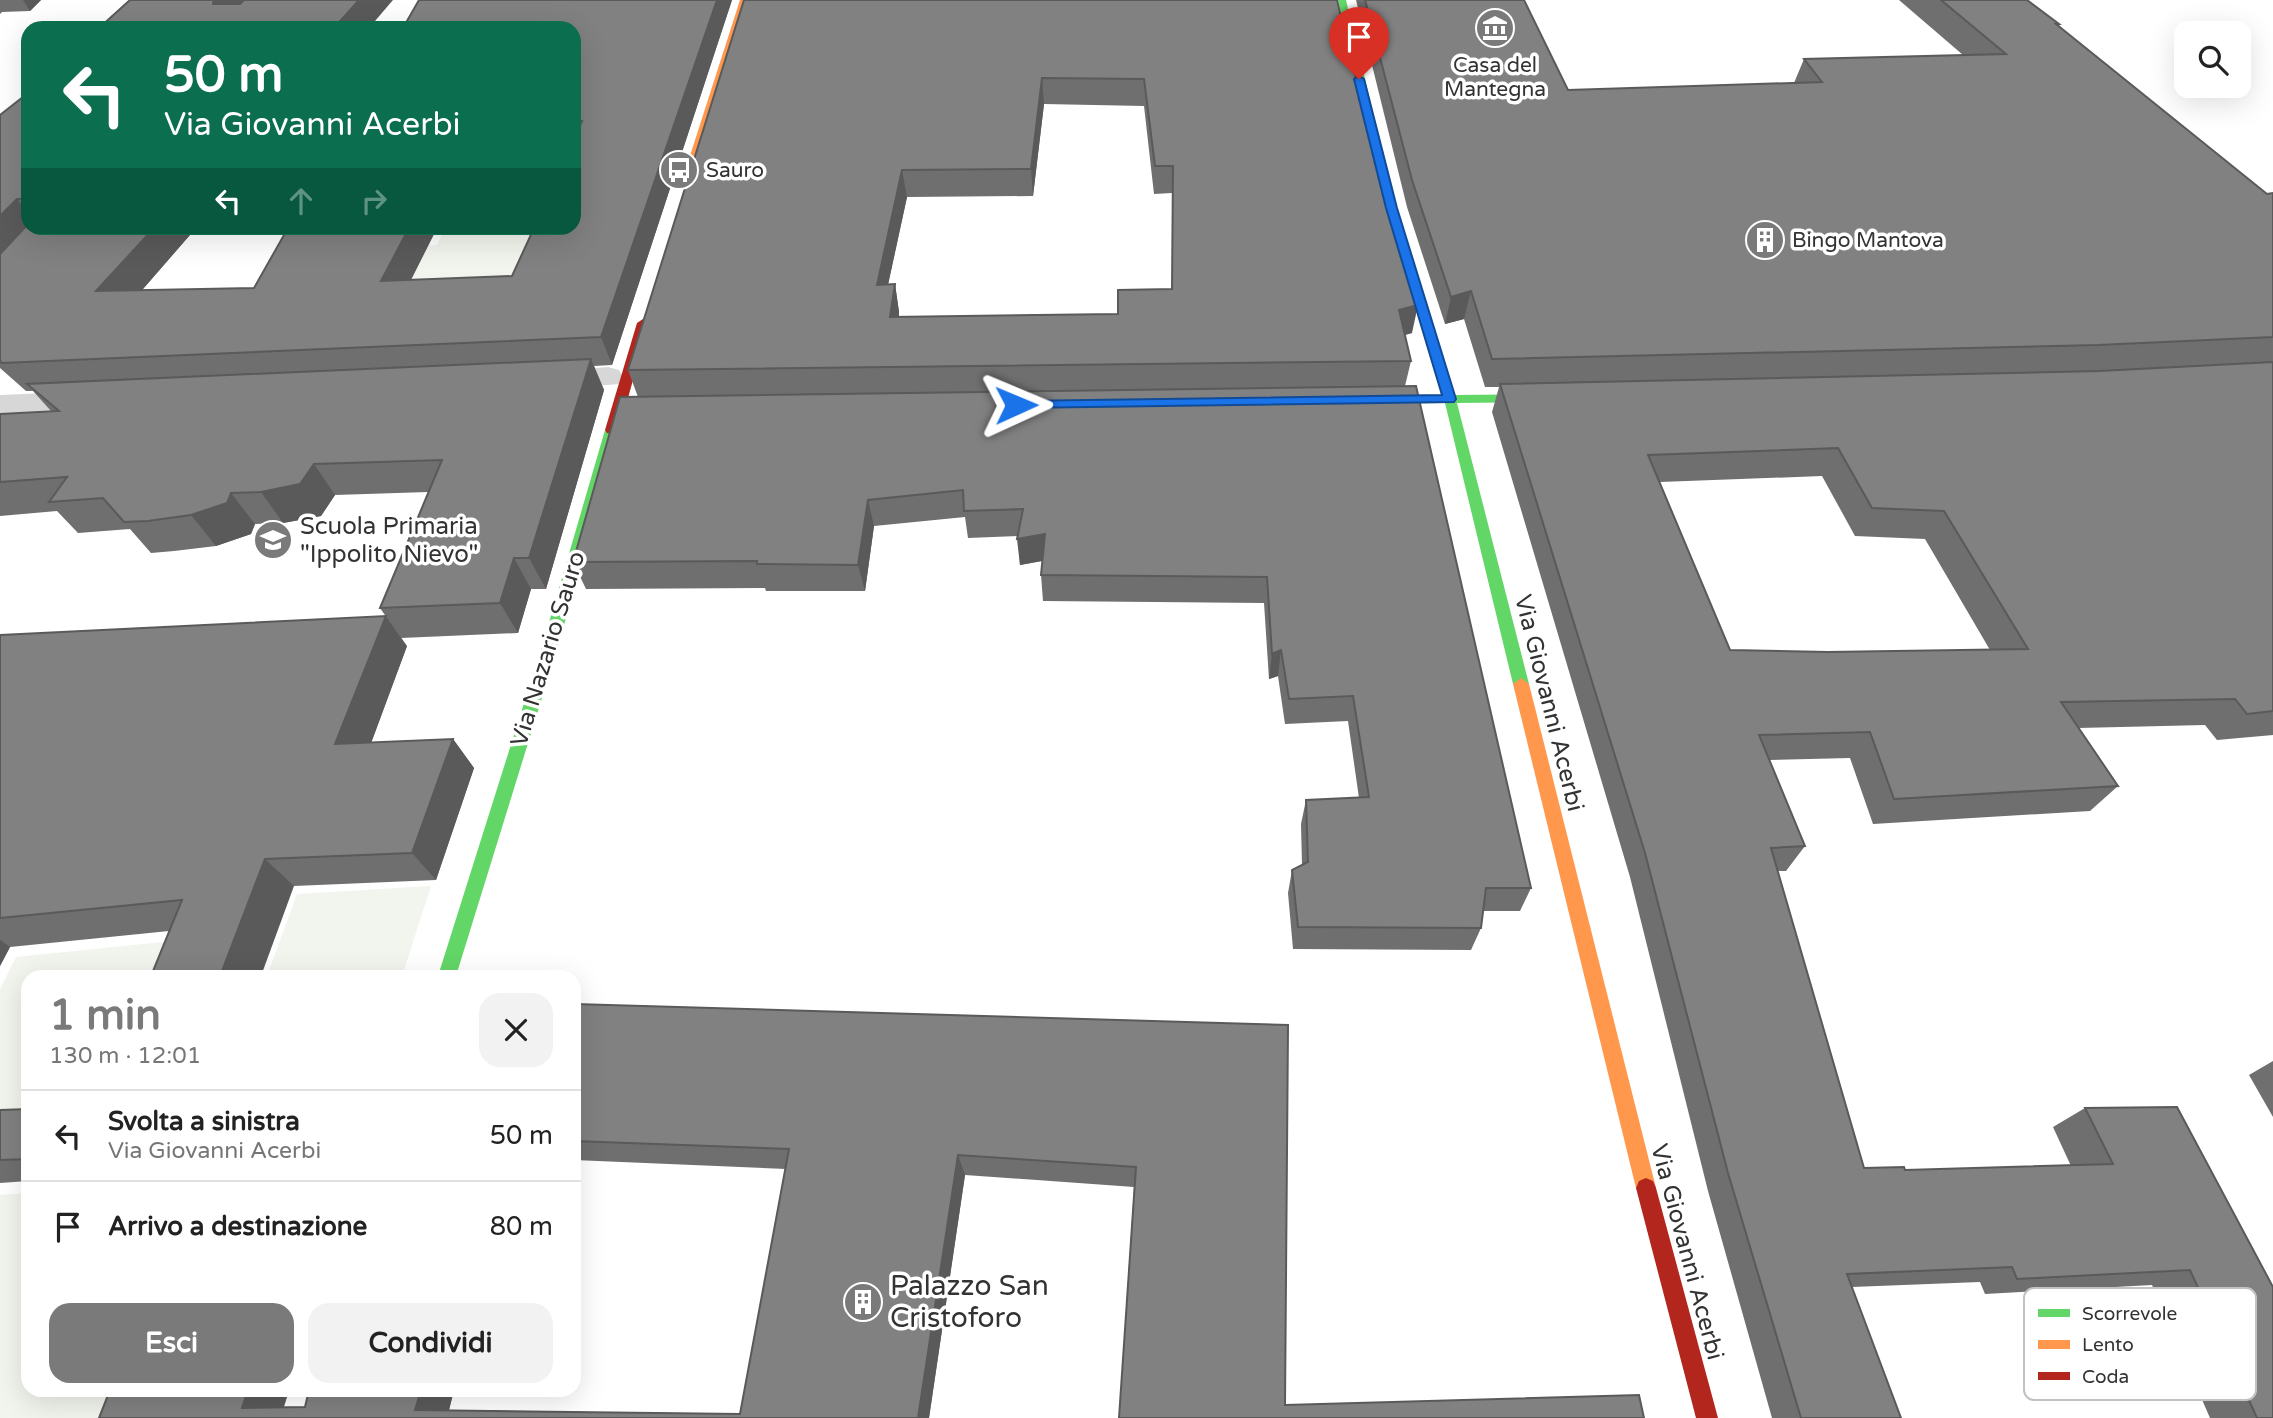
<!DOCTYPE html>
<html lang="it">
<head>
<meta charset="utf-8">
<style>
	body { margin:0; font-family:"Varela Round",sans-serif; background:#f2f2f2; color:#222; height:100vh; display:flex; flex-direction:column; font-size:26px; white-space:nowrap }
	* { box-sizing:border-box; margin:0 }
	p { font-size:23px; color:#767676 }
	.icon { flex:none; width:38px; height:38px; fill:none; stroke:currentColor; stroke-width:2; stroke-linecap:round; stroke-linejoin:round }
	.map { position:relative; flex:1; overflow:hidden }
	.panel { position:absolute; left:21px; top:970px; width:560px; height:427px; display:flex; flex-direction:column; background:#fff; border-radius:21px; box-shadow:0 7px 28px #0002 }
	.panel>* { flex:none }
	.top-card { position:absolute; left:21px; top:21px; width:560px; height:214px; border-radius:21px; box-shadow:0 7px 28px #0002; background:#0b6e4f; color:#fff; overflow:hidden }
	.fabs { position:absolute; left:2174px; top:21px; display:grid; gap:14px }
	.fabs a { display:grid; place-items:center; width:77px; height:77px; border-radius:14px; background:#fff; box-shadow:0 7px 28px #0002; font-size:35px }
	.pin { position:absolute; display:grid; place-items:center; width:60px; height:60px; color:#fff; margin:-72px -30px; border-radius:50% 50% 50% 0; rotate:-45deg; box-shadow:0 0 7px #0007 }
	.pin .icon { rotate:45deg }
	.me { position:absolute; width:77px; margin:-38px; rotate:89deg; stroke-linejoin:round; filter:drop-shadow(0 0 5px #0008) }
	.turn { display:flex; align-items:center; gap:24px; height:147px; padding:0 28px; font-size:32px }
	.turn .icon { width:91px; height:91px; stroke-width:2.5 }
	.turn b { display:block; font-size:49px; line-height:60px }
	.lanes { display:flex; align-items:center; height:66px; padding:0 28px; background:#0003; justify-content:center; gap:35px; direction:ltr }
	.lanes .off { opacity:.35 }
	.round { display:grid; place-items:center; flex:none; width:74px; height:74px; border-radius:21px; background:#f2f2f2 }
	.overview { display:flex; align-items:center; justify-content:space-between; height:119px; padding:0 28px }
	h1 { font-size:42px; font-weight:800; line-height:52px; color:#7a7a7a }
	.action { display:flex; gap:14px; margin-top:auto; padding:14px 28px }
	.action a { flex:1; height:80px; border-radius:21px; background:#7a7a7a; color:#fff; font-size:28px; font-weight:800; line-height:80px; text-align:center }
	.action a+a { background:#f2f2f2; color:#222 }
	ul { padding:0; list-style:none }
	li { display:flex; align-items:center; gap:21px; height:91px; padding:0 28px; border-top:2px solid #e0e0e0 }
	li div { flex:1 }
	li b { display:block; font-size:26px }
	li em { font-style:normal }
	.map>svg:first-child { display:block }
	.green { fill:#f1f5ed }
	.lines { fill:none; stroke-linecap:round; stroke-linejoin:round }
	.street { fill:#d7d7d7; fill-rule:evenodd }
	.fast { fill:#63d668; fill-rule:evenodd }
	.slow { fill:#ff974d; fill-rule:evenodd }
	.jam { fill:#b3261e; fill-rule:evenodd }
	.wall { fill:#6f6f6f; fill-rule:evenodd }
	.shaded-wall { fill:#5a5a5a }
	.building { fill:#818181; stroke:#5a5a5a; stroke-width:2; fill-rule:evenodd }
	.route { fill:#1a73e8; stroke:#114b97; stroke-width:2 }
	.labels { text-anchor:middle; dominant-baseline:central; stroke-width:7; stroke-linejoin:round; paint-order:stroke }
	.far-poi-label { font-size:21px; fill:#333; stroke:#fff; text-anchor:start }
	.poi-label { font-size:24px; fill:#333; stroke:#fff; text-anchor:start }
	.street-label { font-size:24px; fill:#333; stroke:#fff }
	.near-poi-label { font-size:28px; fill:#333; stroke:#fff; text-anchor:start }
	.key { fill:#fff; stroke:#c2c2c2; stroke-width:2 }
	.key-label { font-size:19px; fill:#333 }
</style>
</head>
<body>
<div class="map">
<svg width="2273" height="1418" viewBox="0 0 2273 1418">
	<rect width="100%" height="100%" fill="#fff"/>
	<!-- green -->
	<g class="green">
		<polygon points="208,228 325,228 322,233 202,234"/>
		<polygon points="445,228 550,228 521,293 390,305 417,246 437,245"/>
		<polygon points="431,886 402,976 267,976 297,894"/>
		<polygon points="202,938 187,976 28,976 28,1119 0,1121 0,989 16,957"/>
		<polygon points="28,1193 28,1390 148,1390 137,1418 0,1418 0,1195"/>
	</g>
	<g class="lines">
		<!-- street -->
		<g class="street">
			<polygon points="608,367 619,370 623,377 619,384 547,390 536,387 532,380 536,373"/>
			<polygon points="95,391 106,394 111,401 106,408 95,411 0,415 0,395"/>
		</g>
		<!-- fast -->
		<g class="fast">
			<polygon points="1338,0 1346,0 1396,208 1455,395 1547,394 1553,398 1547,402 1457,403 1529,684 1521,690 1513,684 1445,403 1366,404 1360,400 1366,396 1442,395 1386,208"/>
			<polygon points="612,426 619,430 559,643 456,976 438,976 543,643 605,430"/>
		</g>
		<!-- slow -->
		<g class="slow">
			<polygon points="740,0 748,0 698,162 689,164 688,162"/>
			<polygon points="1521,678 1529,684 1656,1188 1653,1195 1646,1198 1639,1195 1636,1188 1513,684"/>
		</g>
		<!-- jam -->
		<g class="jam">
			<polygon points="643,319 649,323 619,430 612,434 607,433 605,430 637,323"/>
			<polygon points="1646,1178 1653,1181 1656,1188 1718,1418 1696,1418 1636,1188 1639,1181"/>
		</g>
	</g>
	<!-- wall -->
	<g class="wall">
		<polygon points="0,0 41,0 30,11 2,12 0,14"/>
		<polygon points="419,0 732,0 612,365 594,366 604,390 546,589 531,589 518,633 401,638 380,608 428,492 335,495 321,516 283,523 255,524 251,534 216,546 174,551 151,553 130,529 78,533 57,511 0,516 0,414 51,411 33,391 26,391 0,368 0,115 28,93 28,228 196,228 142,290 254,288 288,228 437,228 411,280 512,276 574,228 574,28"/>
		<path d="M744 0H1337L1412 333 1405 335 1411 361 1405 386 1531 888 1520 911H1483L1481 928 1471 950 1293 949 1288 893 1292 870 1302 865 1301 824 1306 800 1359 798 1348 721 1285 724 1278 676 1269 679 1264 603 1043 601 1041 575 1042 561 1020 565 1018 536 968 538 965 517 874 526 865 591H766L765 588 586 589 573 562 638 397 628 370ZM1044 104 1144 106 1154 194 1172 193V289L1118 314 899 317V312L895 284H888L907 197 1033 196Z"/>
		<path d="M1356 0H1524L1568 90 1794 83 1804 59 1963 55 1899 0H2027L2059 24 2058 26 2267 194 2273 193V735L2217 740 2205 725 2078 728 2118 786 2090 811 1873 824 1850 758 1769 760 1805 846 1786 871H1778L1864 1168 1905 1170 2071 1166 2053 1127 2085 1108 2177 1107 2273 1418H2210L2152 1285 1985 1294 1980 1282 1852 1287 1901 1418H1772L1708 1191 1630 877 1492 412 1499 387H1485L1464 319 1445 324 1407 207ZM1822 476 1855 536 1925 539 1990 650 1828 652 1730 650 1660 482Z"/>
		<polygon points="0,635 407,646 371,743 453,739 474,768 436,880 294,886 169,931 10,947 0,966"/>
		<polygon points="574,1004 1288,1025 1119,1418 1134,1187 965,1175 929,1418 99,1418 110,1390 289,1390 284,1407 305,1407 454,1390 449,1410 740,1414 786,1169 574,1160"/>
		<polygon points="2273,1061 2273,1117 2249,1075"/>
		<polygon points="28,1109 28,1181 0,1183 0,1110"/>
	</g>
	<!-- shaded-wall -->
	<g class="shaded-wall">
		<polygon points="23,0 41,0 30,11"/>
		<polygon points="214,0 250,0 227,26 213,4"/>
		<polygon points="359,0 393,0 369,28 334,28"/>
		<polygon points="717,0 732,0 612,365 601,337"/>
		<polygon points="1042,78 1044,104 1033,196 1031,169"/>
		<polygon points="902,170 907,197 882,313 877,285"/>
		<polygon points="17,199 28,213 28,228 0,265 0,216"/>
		<polygon points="154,228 196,228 117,319 96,291"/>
		<polygon points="409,228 437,228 396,309 381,281"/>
		<polygon points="895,284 899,312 895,345 890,317"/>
		<polygon points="1471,291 1464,319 1445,324 1451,297"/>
		<polygon points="1418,305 1412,333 1393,338 1399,310"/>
		<polygon points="591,359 604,390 546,589 529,558"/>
		<polygon points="314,464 335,495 321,516 283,523 261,492"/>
		<polygon points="231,493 255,524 251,534 216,546 191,515"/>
		<polygon points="868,500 874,526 865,591 858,565"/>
		<polygon points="1045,534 1047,560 1020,565 1017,539"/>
		<polygon points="514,558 531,589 518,633 500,603"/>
		<polygon points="386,616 407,646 360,773 335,744"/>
		<polygon points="1281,650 1278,676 1269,679 1272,654"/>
		<polygon points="453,739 474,768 436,880 412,853"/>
		<polygon points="265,859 294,886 261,976 220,976"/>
		<polygon points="0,940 10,947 0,966"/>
		<polygon points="958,1155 965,1175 929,1418 918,1418"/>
		<polygon points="248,1390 289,1390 280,1418 242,1408"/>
		<polygon points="421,1390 454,1390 447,1418 415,1410"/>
	</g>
	<!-- building -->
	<g class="building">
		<polygon points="130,0 214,0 213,4 240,4 244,0 359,0 334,28 99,28"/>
		<polygon points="419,0 717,0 601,337 2,363 0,361 0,254 28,224 28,228 154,228 96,291 254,288 288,228 409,228 381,281 512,276 534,228 574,228 574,139 582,121 574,122 574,28 403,28"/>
		<path d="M744 0H1337L1380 181 1418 305 1399 310 1411 361 628 370ZM1042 78 1144 79 1155 166H1173L1172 289 1118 290V314L890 317 895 284 877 285 902 170 1031 169Z"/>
		<polygon points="1365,0 1524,0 1568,90 1822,82 1804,59 2006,54 1941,0 2027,0 2059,24 2056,24 2267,194 2273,193 2273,337 2098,345 1492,359 1471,291 1451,297 1412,180"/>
		<polygon points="28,93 28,199 17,199 0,216 0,115"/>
		<polygon points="591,359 529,558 514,558 500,603 380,608 442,460 314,464 300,484 261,492 231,493 227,503 191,515 148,521 124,522 103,498 49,502 67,477 0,482 0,414 59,411 27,384"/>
		<path d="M2273 362V711L2247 714 2235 699 2061 702 2118 786 1894 799 1870 732 1759 735 1805 846 1771 848 1864 1168 1904 1167 1905 1170 2113 1164 2085 1108 2177 1107 2273 1287V1418H2257L2190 1270 2017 1279 2012 1267 1847 1274 1901 1418H1801L1728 1173 1645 853 1500 384 2099 371ZM1838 448 1872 508 1944 511 2028 649 1828 652 1730 650 1648 455Z"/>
		<polygon points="1416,386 1531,888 1486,888 1481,928 1298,927 1292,870 1308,862 1306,800 1369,797 1353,696 1289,699 1281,650 1272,654 1267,577 1041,575 1045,534 1017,539 1023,509 964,511 963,490 868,500 858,565 757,564 757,561 573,562 620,397"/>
		<polygon points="386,616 335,744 453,739 412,853 265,859 220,976 151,976 182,900 0,918 0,635"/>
		<polygon points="574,1004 1288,1025 1285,1405 1639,1395 1644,1418 1119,1418 1136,1167 958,1155 918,1418 99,1418 110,1390 248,1390 242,1408 305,1407 309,1390 421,1390 415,1410 740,1414 789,1149 574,1141"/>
		<polygon points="28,1109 28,1159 0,1160 0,1110"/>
	</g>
	<!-- route -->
	<polygon class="route" points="1359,76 1364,79 1397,208 1456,399 1454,402 1011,408 1011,402 1016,401 1442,395 1386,208 1354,79"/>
	<!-- icons -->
	<defs>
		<symbol id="museum-disc" viewBox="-11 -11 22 22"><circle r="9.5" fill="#7a7a7a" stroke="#fff"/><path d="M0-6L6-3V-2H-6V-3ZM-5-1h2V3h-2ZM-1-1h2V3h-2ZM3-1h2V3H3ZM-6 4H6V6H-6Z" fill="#fff"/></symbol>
		<symbol id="bus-disc" viewBox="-11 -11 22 22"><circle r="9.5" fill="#7a7a7a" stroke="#fff"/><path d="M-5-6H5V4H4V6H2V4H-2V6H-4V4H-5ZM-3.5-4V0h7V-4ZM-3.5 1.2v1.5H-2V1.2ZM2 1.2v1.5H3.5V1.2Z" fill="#fff"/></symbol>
		<symbol id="building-disc" viewBox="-11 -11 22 22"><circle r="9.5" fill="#7a7a7a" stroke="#fff"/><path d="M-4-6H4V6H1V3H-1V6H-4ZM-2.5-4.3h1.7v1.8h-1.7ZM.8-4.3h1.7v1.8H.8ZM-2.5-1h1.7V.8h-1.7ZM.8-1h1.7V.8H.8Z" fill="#fff"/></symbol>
		<symbol id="school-disc" viewBox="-11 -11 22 22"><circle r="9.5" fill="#7a7a7a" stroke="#fff"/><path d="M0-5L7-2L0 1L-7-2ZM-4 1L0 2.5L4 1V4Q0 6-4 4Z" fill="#fff"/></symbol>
	</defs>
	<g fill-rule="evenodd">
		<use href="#museum-disc" x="1473" y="6" width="44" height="44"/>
		<use href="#bus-disc" x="657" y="148" width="44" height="44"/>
		<use href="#building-disc" x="1743" y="218" width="44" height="44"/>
		<use href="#school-disc" x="251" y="518" width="44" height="44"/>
		<use href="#building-disc" x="841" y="1280" width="44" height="44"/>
	</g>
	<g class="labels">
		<!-- far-poi labels -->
		<g class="far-poi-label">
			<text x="1495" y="65" text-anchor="middle">Casa del<tspan x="1495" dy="24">Mantegna</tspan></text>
			<text x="706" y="170">Sauro</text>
			<text x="1792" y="240">Bingo Mantova</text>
		</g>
		<!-- poi labels -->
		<g class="poi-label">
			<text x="300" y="526">Scuola Primaria<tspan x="300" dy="28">"Ippolito Nievo"</tspan></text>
		</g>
		<!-- street labels -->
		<g class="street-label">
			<text transform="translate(548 649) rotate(-73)">Via Nazario Sauro</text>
			<text transform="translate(1549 703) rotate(76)">Via Giovanni Acerbi</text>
			<text transform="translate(1687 1252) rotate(75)">Via Giovanni Acerbi</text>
		</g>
		<!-- near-poi labels -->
		<g class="near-poi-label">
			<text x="890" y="1286">Palazzo San<tspan x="890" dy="32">Cristoforo</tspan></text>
		</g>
	</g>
	<!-- legend -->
	<rect x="2024" y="1288" width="232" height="112" rx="10" class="key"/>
	<rect x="2038" y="1309" width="32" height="8" fill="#63d668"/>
	<rect x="2038" y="1340" width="32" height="9" fill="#ff974d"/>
	<rect x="2038" y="1372" width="32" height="8" fill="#b3261e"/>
	<g class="key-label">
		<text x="2082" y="1320">Scorrevole</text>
		<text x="2082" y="1351">Lento</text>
		<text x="2082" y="1383">Coda</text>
	</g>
</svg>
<div class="fabs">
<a><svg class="icon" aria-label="search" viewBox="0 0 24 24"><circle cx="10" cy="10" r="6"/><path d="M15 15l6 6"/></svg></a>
</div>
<div class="pin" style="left:1359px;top:79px;background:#d93025"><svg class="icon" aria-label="arrive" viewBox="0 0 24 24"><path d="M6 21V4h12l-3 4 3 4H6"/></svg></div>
<svg class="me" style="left:1016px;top:405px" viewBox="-20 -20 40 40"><path d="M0-17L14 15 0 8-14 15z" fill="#1a73e8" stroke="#fff" stroke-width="4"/></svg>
<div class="top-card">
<div class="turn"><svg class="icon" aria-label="left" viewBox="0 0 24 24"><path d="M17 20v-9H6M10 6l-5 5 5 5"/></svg><div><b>50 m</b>Via Giovanni Acerbi</div></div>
<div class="lanes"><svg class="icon" aria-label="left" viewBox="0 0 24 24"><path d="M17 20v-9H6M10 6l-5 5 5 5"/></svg><svg class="icon off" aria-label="ahead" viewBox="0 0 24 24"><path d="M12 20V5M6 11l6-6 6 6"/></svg><svg class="icon off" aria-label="right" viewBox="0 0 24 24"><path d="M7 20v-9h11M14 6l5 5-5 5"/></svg></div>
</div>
<section class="panel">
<div class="overview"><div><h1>1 min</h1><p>130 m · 12:01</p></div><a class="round"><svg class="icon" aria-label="close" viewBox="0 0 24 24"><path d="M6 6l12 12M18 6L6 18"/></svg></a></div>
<ul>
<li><svg class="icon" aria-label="left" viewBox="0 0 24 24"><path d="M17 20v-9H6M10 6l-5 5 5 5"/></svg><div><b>Svolta a sinistra</b><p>Via Giovanni Acerbi</p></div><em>50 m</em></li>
<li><svg class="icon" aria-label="arrive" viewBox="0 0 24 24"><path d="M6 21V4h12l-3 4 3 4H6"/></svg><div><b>Arrivo a destinazione</b></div><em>80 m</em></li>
</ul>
<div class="action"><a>Esci</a><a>Condividi</a></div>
</section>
</div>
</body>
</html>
